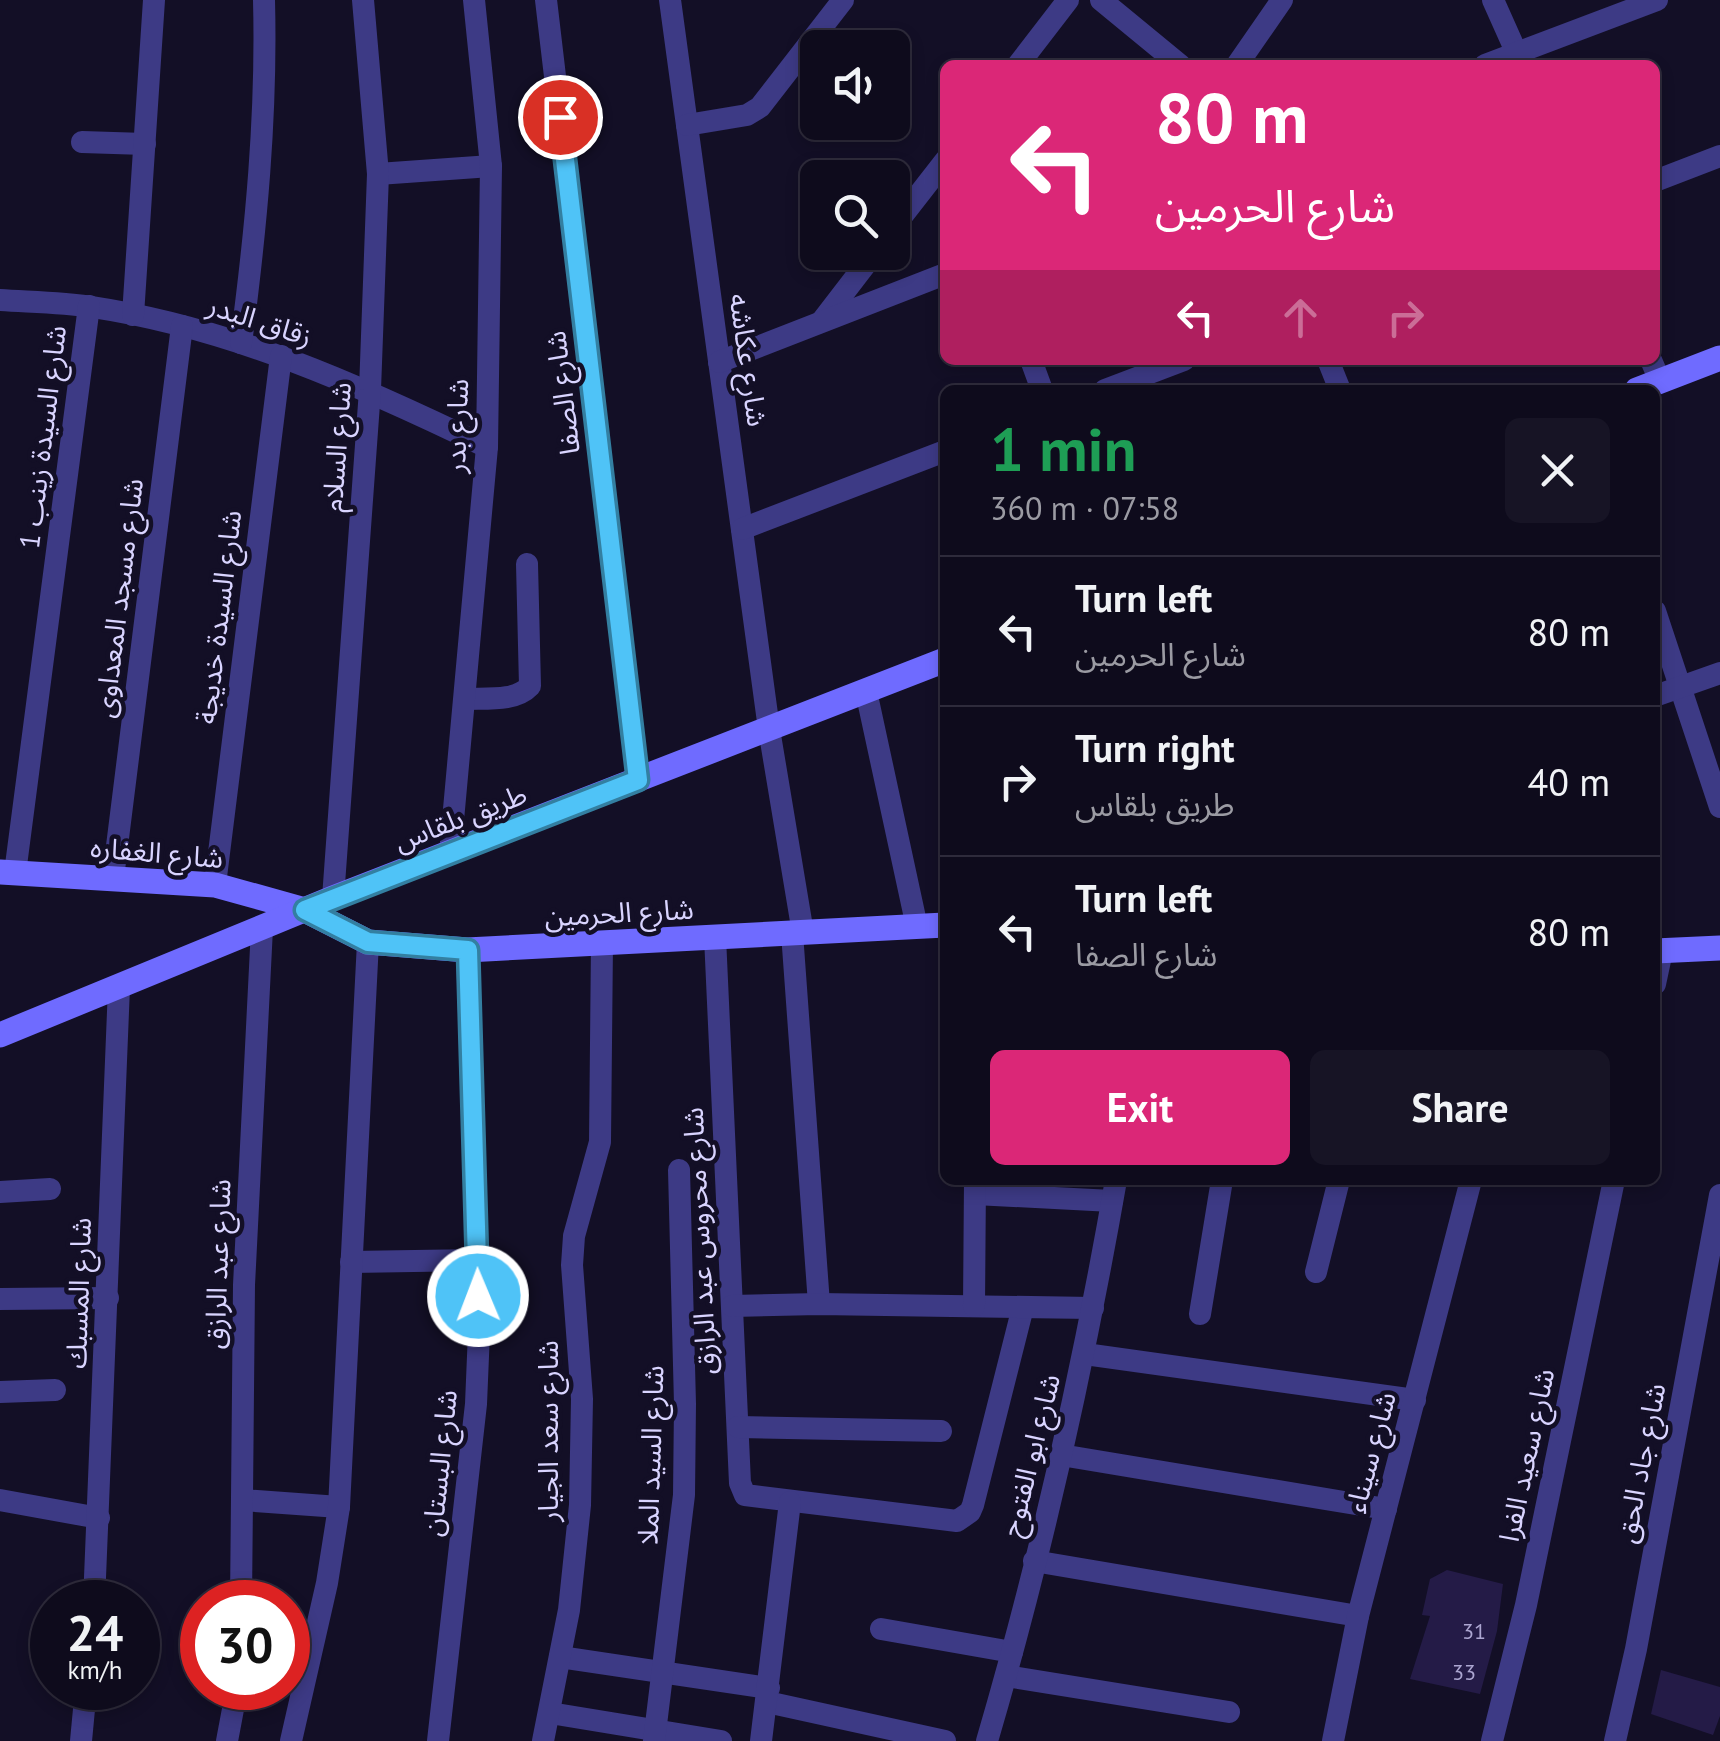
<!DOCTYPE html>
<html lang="en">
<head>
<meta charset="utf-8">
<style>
	body { margin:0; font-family:"PT Sans","Noto Sans Arabic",sans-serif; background:#171425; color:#f1f3f6; height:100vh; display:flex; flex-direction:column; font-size:38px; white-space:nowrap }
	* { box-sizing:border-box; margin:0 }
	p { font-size:32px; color:#9b9ba3 }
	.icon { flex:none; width:55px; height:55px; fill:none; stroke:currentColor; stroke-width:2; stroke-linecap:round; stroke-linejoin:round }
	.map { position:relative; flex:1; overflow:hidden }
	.drawer { position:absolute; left:940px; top:385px; width:720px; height:800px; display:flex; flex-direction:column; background:#0e0b1c; border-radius:15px; box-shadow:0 5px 15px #0003,0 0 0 2px #2e2b3b }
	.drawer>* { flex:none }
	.banner { position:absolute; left:940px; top:60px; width:720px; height:305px; border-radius:15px; box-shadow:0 5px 15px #0003,0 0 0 2px #2e2b3b; background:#db2777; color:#fff; overflow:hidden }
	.tools { position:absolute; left:800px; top:30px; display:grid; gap:20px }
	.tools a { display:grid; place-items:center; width:110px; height:110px; border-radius:15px; background:#0e0b1c; box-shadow:0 5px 15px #0003,0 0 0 2px #2e2b3b; font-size:50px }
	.speed { position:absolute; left:30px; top:1580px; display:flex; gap:20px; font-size:50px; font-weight:700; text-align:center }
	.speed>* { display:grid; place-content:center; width:130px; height:130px; border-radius:50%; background:#0e0b1c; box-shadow:0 5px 15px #0003,0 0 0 2px #2e2b3b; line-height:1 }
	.speed small { font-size:25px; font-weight:400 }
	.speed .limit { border:15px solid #d22; background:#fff; color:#111 }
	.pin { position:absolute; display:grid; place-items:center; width:85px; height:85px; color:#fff; margin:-42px; border:5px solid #fff; border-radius:50%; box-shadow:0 2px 10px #0007 }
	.me { position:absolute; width:110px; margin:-55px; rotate:359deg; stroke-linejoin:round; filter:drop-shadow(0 0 8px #0008) }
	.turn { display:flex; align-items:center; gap:35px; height:210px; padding:0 50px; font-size:45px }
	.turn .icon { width:130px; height:130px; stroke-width:2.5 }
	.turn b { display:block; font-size:70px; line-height:85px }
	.lanes { display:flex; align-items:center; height:95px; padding:0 50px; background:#0003; justify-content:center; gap:50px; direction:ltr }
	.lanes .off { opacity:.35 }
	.round { display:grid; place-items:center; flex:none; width:105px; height:105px; border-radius:15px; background:#171425 }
	.overview { display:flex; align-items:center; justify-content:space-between; height:170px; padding:0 50px }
	h1 { font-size:60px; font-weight:700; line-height:75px; color:#1e9e55 }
	.button { display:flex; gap:20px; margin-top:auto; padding:20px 50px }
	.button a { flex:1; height:115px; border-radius:15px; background:#db2777; color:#fff; font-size:40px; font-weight:700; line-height:115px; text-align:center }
	.button a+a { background:#171425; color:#f1f3f6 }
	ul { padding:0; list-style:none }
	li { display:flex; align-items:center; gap:30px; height:150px; padding:0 50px; border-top:2px solid #2e2b3b }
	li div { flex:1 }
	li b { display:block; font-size:38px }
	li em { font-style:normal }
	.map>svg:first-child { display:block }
	.building { fill:#241b47 }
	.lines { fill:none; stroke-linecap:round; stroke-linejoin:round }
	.street { stroke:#3d3a85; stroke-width:22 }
	.secondary { stroke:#6f6bff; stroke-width:25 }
	.route-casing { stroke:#337fa1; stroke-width:25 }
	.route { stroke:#4fc3f7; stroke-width:18 }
	.labels { text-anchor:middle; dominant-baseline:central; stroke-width:9; stroke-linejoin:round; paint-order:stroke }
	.number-label { font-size:22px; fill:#aca6d1 }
	.street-label { font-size:28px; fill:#d9d4ff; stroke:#130f26 }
</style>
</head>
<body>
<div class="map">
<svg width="1720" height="1741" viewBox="0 0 1720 1741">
	<rect width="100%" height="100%" fill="#130f26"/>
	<!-- building -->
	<g class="building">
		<polygon points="1447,1570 1503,1584 1497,1631 1480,1694 1410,1679 1430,1616 1422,1615 1430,1579"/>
		<polygon points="1661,1670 1720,1687 1720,1716 1713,1735 1651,1714"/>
	</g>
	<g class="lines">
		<!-- street -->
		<g class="street">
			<polyline points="546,0 638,780"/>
			<polyline points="670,0 769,729 803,933"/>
			<polyline points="1101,0 1180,65"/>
			<polyline points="1493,0 1522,65"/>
			<polyline points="1018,65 1068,0"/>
			<polyline points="1237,65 1282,0"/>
			<polyline points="1485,65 1657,0"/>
			<polyline points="687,125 747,115 760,107 843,0"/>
			<polyline points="82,142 145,144"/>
			<polyline points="378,174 491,166"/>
			<polyline points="1655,181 1720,156"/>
			<polyline points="892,229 945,161"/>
			<path d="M0 300C30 302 62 302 92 307 232 328 361 386 487 447"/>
			<polyline points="133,315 154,0"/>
			<polyline points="822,321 875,252"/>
			<path d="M241 343C256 229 267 116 264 0"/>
			<polyline points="1031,360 1042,390"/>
			<polyline points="1328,360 1340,390"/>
			<polyline points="1651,360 1660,381"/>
			<polyline points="719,362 945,274"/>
			<polyline points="1105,390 1184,360"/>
			<polyline points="742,529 945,451"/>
			<polyline points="1655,611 1720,807"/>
			<polyline points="866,691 917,927"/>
			<polyline points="1655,696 1720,673"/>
			<path d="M465 699C486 698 515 702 530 686L527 564"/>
			<polyline points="450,853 487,447 491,166 474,0"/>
			<polyline points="15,873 89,306"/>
			<polyline points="113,878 182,326"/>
			<polyline points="215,885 281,356"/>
			<polyline points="333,898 370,390 378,174 363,0"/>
			<polyline points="792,933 819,1304"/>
			<polyline points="715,937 740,1483 745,1495 957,1521 970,1512 973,1505 1023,1307"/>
			<polyline points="1655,984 1662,951"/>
			<polyline points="0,1192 50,1189"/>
			<polyline points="975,1194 1112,1201"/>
			<polyline points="351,1262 477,1260"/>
			<polyline points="1316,1272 1339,1180"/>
			<polyline points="0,1299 108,1298"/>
			<polyline points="732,1306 819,1304 1093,1308"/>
			<polyline points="974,1306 975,1180"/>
			<polyline points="1200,1314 1222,1180"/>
			<polyline points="1085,1354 1415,1400"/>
			<polyline points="0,1392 55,1390"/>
			<polyline points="738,1427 941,1431"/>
			<polyline points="1061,1455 1386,1509"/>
			<polyline points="0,1500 99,1518"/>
			<polyline points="242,1500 339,1507"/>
			<polyline points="1034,1561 1358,1616"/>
			<polyline points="94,1602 119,987"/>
			<polyline points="241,1602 244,1285 262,928"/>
			<polyline points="881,1629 1012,1652"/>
			<polyline points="560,1657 769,1688"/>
			<polyline points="1006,1676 1229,1712"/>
			<polyline points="767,1702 945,1741"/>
			<polyline points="550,1713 721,1741"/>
			<polyline points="81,1741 86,1688"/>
			<polyline points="227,1741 237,1688"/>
			<polyline points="291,1741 327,1583 339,1507 368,942"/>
			<polyline points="438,1741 476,1404 479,1332 467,950"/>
			<polyline points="543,1741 569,1610 580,1505 582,1399 572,1265 574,1236 600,1142 602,943"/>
			<polyline points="654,1741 684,1495 685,1404 679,1170"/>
			<polyline points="761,1741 790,1502"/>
			<path d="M987 1741C1041 1557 1083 1369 1116 1180"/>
			<polyline points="1333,1741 1358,1616 1471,1180"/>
			<polyline points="1492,1741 1526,1605 1614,1180"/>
			<polyline points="1615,1741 1636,1649 1720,1195"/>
		</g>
		<!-- secondary -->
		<g class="secondary">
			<polyline points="1637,390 1720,358"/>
			<polyline points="0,872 215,885 305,910 368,942 467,950 945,925"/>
			<polyline points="1655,951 1720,948"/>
			<polyline points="0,1035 333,898 945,660"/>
		</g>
	</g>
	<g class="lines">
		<defs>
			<polyline id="route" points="478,1296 468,950 368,942 305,910 638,780 560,117"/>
		</defs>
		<!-- route casing -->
		<use href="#route" class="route-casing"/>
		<!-- route -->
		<use href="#route" class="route"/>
	</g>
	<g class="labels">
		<!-- number labels -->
		<g class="number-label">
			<text x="1474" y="1631">31</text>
			<text x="1464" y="1672">33</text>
		</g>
		<!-- street labels -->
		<g class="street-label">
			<text transform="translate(260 320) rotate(18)">زقاق البدر</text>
			<text transform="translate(749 360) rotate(82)">شارع عكاشه</text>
			<text transform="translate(562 393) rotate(-97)">شارع الصفا</text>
			<text transform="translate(456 426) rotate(-88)">شارع بدر</text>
			<text transform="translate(42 437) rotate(-83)">شارع السيدة زينب 1</text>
			<text transform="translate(336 447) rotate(-86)">شارع السلام</text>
			<text transform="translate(118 598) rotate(-83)">شارع مسجد المعداوى</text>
			<text transform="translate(218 617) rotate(-83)">شارع السيدة خديجة</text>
			<text transform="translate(460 817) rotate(-21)">طريق بلقاس</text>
			<text transform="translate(157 852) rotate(5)">شارع الغفاره</text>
			<text transform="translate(619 912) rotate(-3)">شارع الحرمين</text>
			<text transform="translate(699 1241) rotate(-93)">شارع محروس عبد الرازق</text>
			<text transform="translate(217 1264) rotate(-88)">شارع عبد الرازق</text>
			<text transform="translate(78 1293) rotate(-88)">شارع المسبك</text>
			<text transform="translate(547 1431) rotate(-90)">شارع سعد الجيار</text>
			<text transform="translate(1370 1452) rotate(-75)">شارع سيناء</text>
			<text transform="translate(650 1455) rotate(-88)">شارع السيد الملا</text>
			<text transform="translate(1030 1455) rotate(-76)">شارع ابو الفتوح</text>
			<text transform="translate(1526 1455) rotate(-78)">شارع سعيد الفرا</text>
			<text transform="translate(439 1463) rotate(-84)">شارع البستان</text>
			<text transform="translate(1640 1463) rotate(-79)">شارع جاد الحق</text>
		</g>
	</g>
</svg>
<div class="tools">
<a><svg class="icon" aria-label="sound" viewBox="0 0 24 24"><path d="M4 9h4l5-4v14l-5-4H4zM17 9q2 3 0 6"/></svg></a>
<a><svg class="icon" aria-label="search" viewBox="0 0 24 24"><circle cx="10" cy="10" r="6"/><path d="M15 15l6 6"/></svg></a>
</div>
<div class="speed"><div>24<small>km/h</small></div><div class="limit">30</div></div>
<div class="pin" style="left:560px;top:117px;background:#d93025"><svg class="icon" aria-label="arrive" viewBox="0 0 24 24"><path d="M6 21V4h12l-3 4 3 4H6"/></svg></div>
<svg class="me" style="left:478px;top:1296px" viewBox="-20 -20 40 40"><circle r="17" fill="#4fc3f7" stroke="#fff" stroke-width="3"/><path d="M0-11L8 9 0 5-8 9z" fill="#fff"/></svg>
<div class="banner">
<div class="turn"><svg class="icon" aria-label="left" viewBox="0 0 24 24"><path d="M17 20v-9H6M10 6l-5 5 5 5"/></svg><div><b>80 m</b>شارع الحرمين</div></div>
<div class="lanes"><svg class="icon" aria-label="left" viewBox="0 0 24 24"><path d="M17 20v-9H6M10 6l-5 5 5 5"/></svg><svg class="icon off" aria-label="ahead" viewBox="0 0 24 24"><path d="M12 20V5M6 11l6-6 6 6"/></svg><svg class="icon off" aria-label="right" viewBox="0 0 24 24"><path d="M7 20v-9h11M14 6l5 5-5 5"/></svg></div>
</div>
<section class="drawer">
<div class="overview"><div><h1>1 min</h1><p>360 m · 07:58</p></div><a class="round"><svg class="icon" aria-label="close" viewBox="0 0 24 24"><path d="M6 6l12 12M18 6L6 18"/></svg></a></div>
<ul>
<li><svg class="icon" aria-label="left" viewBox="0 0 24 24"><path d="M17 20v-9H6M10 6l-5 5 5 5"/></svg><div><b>Turn left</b><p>شارع الحرمين</p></div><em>80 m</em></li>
<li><svg class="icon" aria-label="right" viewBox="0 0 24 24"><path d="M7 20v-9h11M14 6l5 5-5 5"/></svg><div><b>Turn right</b><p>طريق بلقاس</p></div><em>40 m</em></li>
<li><svg class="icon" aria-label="left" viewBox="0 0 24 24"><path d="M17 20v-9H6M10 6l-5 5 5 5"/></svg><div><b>Turn left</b><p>شارع الصفا</p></div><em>80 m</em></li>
</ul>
<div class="button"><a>Exit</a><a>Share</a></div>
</section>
</div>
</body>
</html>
